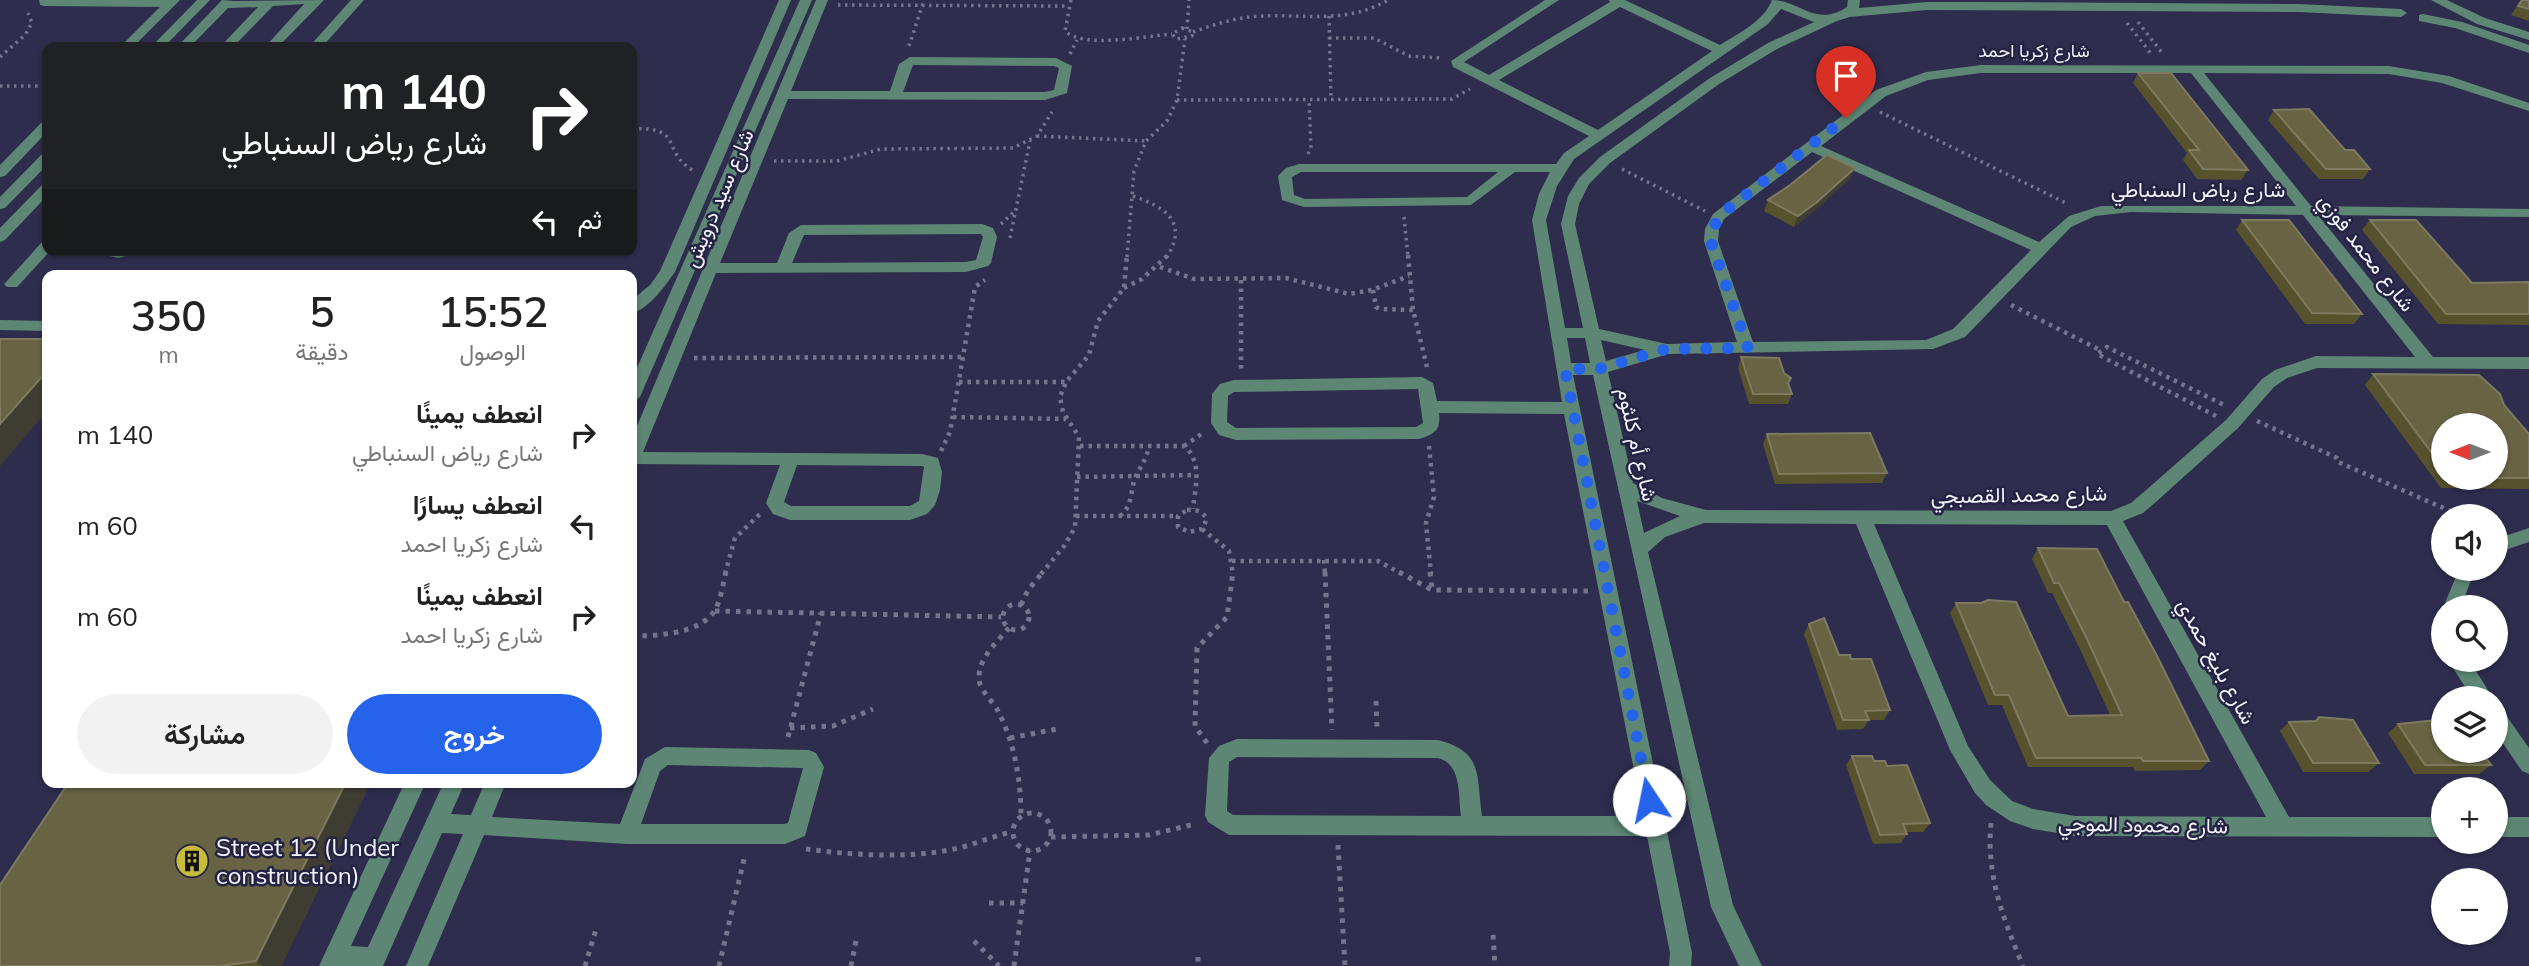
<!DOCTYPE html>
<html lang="ar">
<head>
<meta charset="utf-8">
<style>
	body { margin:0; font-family:Mulish,Vazirmatn,sans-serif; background:#f2f2f2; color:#222; direction:rtl; height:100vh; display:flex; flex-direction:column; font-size:26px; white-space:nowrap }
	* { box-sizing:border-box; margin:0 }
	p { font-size:23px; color:#767676 }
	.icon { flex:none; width:38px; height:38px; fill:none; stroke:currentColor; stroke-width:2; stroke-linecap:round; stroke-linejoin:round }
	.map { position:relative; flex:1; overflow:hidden; direction:ltr }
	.details { position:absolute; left:42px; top:270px; width:595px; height:518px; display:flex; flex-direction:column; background:#fff; border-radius:14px; box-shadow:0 2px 5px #0004; direction:rtl }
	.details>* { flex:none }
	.banner { position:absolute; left:42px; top:42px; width:595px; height:214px; border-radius:14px; box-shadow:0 2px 5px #0004; direction:rtl; background:#202124; color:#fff; overflow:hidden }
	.needle { width:46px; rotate:270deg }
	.controls { position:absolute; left:2431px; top:413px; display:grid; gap:14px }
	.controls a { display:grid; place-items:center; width:77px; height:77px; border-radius:50%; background:#fff; box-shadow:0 2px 5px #0004; font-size:35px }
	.pin { position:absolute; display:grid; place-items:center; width:60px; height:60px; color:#fff; margin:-72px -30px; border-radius:50% 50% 50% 0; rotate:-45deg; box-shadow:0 0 7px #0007 }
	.pin .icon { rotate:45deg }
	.me { position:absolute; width:77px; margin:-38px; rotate:349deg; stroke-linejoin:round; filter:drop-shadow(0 0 5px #0008) }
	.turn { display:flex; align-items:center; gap:24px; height:147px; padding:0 35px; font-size:32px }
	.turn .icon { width:91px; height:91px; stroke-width:2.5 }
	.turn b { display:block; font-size:49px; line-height:60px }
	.then { display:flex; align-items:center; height:66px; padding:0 35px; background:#0003; gap:14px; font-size:26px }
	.eta { display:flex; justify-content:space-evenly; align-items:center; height:119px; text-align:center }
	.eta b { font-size:42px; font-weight:600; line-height:49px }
	.primary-button { display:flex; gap:14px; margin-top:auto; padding:14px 35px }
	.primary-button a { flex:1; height:80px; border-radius:42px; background:#2563eb; color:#fff; font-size:28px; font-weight:600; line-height:80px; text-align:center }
	.primary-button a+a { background:#f2f2f2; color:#222 }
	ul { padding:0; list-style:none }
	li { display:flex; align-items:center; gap:21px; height:91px; padding:0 35px }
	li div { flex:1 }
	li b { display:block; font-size:26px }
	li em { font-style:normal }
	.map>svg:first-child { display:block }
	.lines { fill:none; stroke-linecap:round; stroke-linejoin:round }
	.path-far2 { stroke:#75748d; stroke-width:3.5; stroke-dasharray:2.5 4.5; stroke-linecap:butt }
	.path-far1 { stroke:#75748d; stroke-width:4.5; stroke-dasharray:3.5 5; stroke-linecap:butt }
	.path { stroke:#75748d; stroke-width:5; stroke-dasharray:4.5 6; stroke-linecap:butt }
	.minor { fill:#5d8774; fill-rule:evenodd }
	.wall { fill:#56522d; fill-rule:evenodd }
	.shaded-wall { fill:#3f3c31 }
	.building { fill:#676343; stroke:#7d7a60; stroke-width:2 }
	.route { stroke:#2563eb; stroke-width:12; stroke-dasharray:0 21.6 }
	.labels { text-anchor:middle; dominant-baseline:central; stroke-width:5; stroke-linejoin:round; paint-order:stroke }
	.far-street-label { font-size:18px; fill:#f3f3fc; stroke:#242343 }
	.street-label { font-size:21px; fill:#f3f3fc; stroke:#242343 }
	.near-poi-label { font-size:24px; fill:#f3f3fc; stroke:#242343; text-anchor:start }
</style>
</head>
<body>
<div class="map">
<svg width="2529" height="966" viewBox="0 0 2529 966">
	<rect width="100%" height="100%" fill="#2e2d4e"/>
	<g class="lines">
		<!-- path-far2 -->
		<g class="path-far2">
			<path d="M1071 0 1065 31C1083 49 1146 36 1172 34"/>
			<polyline points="838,5 1068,6"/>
			<polyline points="1329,16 1331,100"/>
			<polyline points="2138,22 2163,54"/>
			<polyline points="2127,23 2152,55"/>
			<polygon points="1182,28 1193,32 1192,36 1176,39 1172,34"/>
			<polyline points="1187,29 1189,0"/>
			<path d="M1193 32C1215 24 1238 17 1261 16 1305 14 1348 24 1388 0"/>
			<polyline points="1329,38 1374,38 1409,56 1442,58"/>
			<polyline points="909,46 924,0"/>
			<polyline points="1070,54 1077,40"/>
			<polyline points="0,57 25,35 32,23 28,13"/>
			<polyline points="0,86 47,86"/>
			<polyline points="1177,100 1452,99 1470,89"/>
			<polyline points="1880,112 2068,204"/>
			<path d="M632 129C686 126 659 151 694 171"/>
			<polyline points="1037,136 1146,141"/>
			<polyline points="1308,154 1311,148 1309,100"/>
			<polyline points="774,161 837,161 881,149 1013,148 1037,136 1052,112"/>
			<polyline points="1622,169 1705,211"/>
			<path d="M1133 196C1164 207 1189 221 1167 257"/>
			<polyline points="1404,217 1408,257"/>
			<polyline points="1001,224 1017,209"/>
			<polyline points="1010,238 1030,141"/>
			<polyline points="1127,257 1134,171 1146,141 1167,121 1177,100 1185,39"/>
		</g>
		<!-- path-far1 -->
		<g class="path-far1">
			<polyline points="1408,255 1413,310 1427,367"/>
			<polyline points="1160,267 1194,279 1286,278 1349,294 1372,290 1409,276"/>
			<polyline points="1241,280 1241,370"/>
			<polyline points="1124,288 1142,279 1168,255"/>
			<polyline points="1373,290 1376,307 1380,309 1413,310"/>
			<polyline points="2011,305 2100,350"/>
			<polyline points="694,358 963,357"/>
			<polyline points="959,382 1066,382"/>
			<polyline points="2216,416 2097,354 2107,347 2224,405"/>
			<polyline points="953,417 1066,419"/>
			<polyline points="2257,421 2337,458 2338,462 2462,516"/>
			<path d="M1080 446H1184C1203 461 1195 488 1193 509"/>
			<polyline points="1184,446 1203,433"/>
			<polyline points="1429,446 1434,497 1426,523 1431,574"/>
			<polyline points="941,451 950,432 975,287 985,280"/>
			<polyline points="1077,477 1195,475"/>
			<path d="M1187 510C1196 509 1202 511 1207 519L1202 529 1189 532 1178 527V516Z"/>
			<polyline points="1076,516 1178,516"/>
			<path d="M1120 516C1133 505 1130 493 1135 478 1140 467 1147 459 1149 446"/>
			<polyline points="1202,529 1229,551 1233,574"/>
			<polyline points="1324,560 1325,574"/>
			<polyline points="1232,561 1378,561 1402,574"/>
			<polyline points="725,574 735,538 761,513"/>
			<polyline points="1041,574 1065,545 1075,527 1079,437 1063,412 1060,397 1066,382 1089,355 1098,321 1124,288 1127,255"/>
		</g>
		<!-- path -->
		<g class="path">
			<polyline points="1325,572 1332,730"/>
			<polyline points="1399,572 1432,590 1588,591"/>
			<polyline points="1430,572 1432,589"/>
			<circle cx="1016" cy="617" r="13"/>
			<polyline points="1021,605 1028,590 1043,572"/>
			<polyline points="715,611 1001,617"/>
			<path d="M1009 628C997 642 974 662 980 684 983 693 994 703 998 711 1015 744 1021 781 1021 817"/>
			<path d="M632 636C656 636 701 634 715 610 721 600 723 583 726 572"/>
			<polyline points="1376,701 1377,730"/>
			<polyline points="790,728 833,726 873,709"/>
			<polyline points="788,737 821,613"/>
			<polyline points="1010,738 1057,729"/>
			<polyline points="1207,743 1195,726 1197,648 1227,617 1233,572"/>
			<circle cx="1032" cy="832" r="19"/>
			<path d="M1991 823C1986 876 2003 918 2023 966"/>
			<polyline points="1051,837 1149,835 1195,824"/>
			<polyline points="1338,845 1345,966"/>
			<path d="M806 849C853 855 907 859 954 849 974 845 992 836 1012 832"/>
			<polyline points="989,903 1023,903"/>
			<polyline points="1493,935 1495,966"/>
			<polyline points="974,941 999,966"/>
			<polyline points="1198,957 1198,966"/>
			<polyline points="585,966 597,926"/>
			<polyline points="719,966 745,855"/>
			<polyline points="851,966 857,936"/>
			<polyline points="1014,966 1030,851"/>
		</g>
		<!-- minor -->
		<g class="minor">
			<polygon points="39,0 180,0 133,47 120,47 160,7 44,6 40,5"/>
			<polygon points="197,0 210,0 164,47 151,47"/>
			<polygon points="222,0 234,1 324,0 278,47 265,47 304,4 273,6 233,47 220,47 258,7 228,8 190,47 177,47"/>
			<polygon points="351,0 364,0 322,47 309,47"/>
			<path d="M779 0H791L675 272C664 287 650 308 632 313V300L650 285 660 271Z"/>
			<polygon points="800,0 812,0 640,397 632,403 632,379"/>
			<path d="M816 0H828L791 91H890L899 64 910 57 1056 58 1072 66 1067 93 1045 100 788 99 720 263H777L789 233 801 225 982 224 993 228 997 237 991 263 988 266 966 272 716 273 643 452 922 454 938 458 942 472 940 490 935 505 927 514 910 520H790L773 514 766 503 780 465 632 464V438ZM913 65 1054 66 1059 68 1054 90 1045 92H903ZM981 234 983 237 976 260 966 262 792 263 804 235ZM797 465 922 466 924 467 919 501 910 506H791L784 502Z"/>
			<path d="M1545 0H1559L1464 62 1489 75 1610 2 1609 0H1625L1720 45C1739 33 1764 21 1772 0 1800 0 1815 28 1847 7L1848 0H1860L1859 8 1927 2H1977L2299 4 2401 9 2407 13 2401 17 2299 12 1927 10 1850 17 1837 21 1777 49 1719 84 1610 163 1589 184 1579 204 1575 224 1599 329 1667 344 1737 342 1704 241 1705 229 1713 214 1876 90 1926 72 1981 65 2389 66 2449 76 2529 103V111L2442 83 2389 74 2204 73 2311 206 2529 209V217L2318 215 2433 357H2529V369L2317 368 2287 378 2274 387 2238 428 2157 501 2143 513 2123 521 2289 817H2443V837L2075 836 2033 829 2010 821 1986 805 1975 793 1950 750 1856 524 1704 523 1665 537 1648 552 1733 905 1762 966H1739L1711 907 1593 375H1573L1692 953 1691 966H1669L1670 953 1647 836 1229 835 1208 822 1205 815 1209 758 1219 746 1237 739 1438 740C1484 752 1476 775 1482 816H1643L1564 414 1439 413C1441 430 1435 434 1419 439L1236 440 1219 435 1211 423 1212 394 1220 384 1234 380 1422 377 1433 383 1437 401 1562 402 1532 220 1539 194 1550 172H1515L1471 205 1304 207 1282 200 1278 176 1286 168 1299 164H1556L1564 153 1589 136 1453 67 1451 61ZM1620 7 1712 51 1598 130 1499 80ZM1781 9 1814 22 1768 43 1710 78 1600 157 1579 178 1568 196 1561 224 1583 328H1565L1546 220 1557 186 1574 159 1768 24ZM1981 73H2191L2296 206H2101L2069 216 2039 242 1821 146 1886 96 1928 80ZM1812 152 2031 250 1953 329 1926 340 1753 342 1718 241 1719 229 1724 219ZM1301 172H1498L1467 197 1305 199 1294 195 1292 177ZM2131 212 2303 215 2415 357 2316 356 2275 370 2262 379 2226 420 2145 491 2131 503 2111 511 1706 510 1662 498 1633 483 1608 372 1668 354 1933 349 1965 337 2071 227 2095 216ZM1567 338H1585L1590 363H1571ZM1601 340 1645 350 1606 361ZM1418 389 1423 423 1416 427 1236 428 1227 422 1228 396 1234 392ZM1637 501 1680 516 1644 533ZM1874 524 2107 525 2266 817 2075 816 2033 809 2012 801 1990 780 1968 746ZM1237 757 1438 758C1462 764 1458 795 1461 816L1233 815 1227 811 1229 762Z"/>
			<polygon points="2431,0 2447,0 2485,18 2529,32 2529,40 2477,24"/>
			<polygon points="2423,14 2462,22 2529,45 2529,53 2455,28 2419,21 2419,15"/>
			<polygon points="47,121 47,132 5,176 0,177 0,165 42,122"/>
			<polygon points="47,153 47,165 5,208 0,209 0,197 42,154"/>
			<polygon points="47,184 47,196 5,240 0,242 0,228 42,185"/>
			<polygon points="47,240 47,250 51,250 17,287 7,287 4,284 7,281 42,242"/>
			<polygon points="92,250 138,250 136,253 119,258 94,253"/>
			<polygon points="0,320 47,321 47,331 0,330"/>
			<polygon points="2529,528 2529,542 2496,553 2496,539"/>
			<polygon points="2459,569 2479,569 2471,580 2461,607 2443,608"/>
			<polygon points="2448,660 2469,660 2493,698 2472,698"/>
			<polygon points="2496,708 2503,711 2529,748 2529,774 2522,771 2496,733"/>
			<path d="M665 747 809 750 816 753 824 767 805 836 785 844H627L484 835 428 966H406L463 834 442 833 383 966H319L405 782H426L351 946 368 947 444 782H465L451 814 471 815 485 782H506L492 817 620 824 645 759ZM668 765 803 768 788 823 784 824H641L660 771Z"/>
			<rect x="2496" y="817" width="33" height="20"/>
		</g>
	</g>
	<!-- wall -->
	<g class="wall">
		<polygon points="2521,0 2529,0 2529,21 2511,15"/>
		<polygon points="2138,73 2248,170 2241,180 2197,179 2183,160 2187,153 2133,83"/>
		<polygon points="2274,110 2345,150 2370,169 2363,179 2319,179 2268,120"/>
		<polygon points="1851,178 1813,212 1794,227 1764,211 1768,200"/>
		<polygon points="2242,220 2362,314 2354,324 2305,324 2236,230"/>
		<polygon points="2370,220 2472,283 2529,282 2529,325 2438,324 2362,230"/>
		<polygon points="1741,357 1784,373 1791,378 1789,384 1792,394 1788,404 1749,404 1738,368"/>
		<path d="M2373 374 2504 405 2529 434V489L2441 488 2365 385ZM2443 425 2496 478H2443Z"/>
		<polygon points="1767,434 1887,473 1882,483 1775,484 1763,444"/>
		<polygon points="2038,548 2124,602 2209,761 2200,770 2135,771 2133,767 2028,767 2002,705 1988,705 1950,613 1956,603 2068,716 2110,715 2080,649 2052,593 2048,593 2032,559"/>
		<polygon points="1809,624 1839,655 1851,659 1890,710 1884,720 1869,720 1863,729 1837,730 1804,634"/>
		<polygon points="2289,722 2379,763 2368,772 2303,772 2280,731"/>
		<polygon points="2398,724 2491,765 2479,774 2414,774 2388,733"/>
		<polygon points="1852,756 1874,761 1887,766 1930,823 1923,832 1907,832 1907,834 1901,843 1873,844 1846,765"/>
		<polygon points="69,782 371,782 281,966 0,966"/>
	</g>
	<!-- shaded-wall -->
	<g class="shaded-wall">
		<polygon points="1855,168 1851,178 1813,212 1794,227 1798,216"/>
		<polygon points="47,371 47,411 0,466 0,424"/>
		<polygon points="346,782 371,782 281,966 262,966 256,961"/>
	</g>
	<!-- building -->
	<g class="building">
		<polygon points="2522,0 2529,0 2529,9 2518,6"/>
		<polygon points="2138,73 2171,73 2248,170 2203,169 2189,150 2199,150"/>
		<polygon points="2309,109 2345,150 2354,150 2370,169 2326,169 2274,110"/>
		<polygon points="1827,155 1855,168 1817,202 1798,216 1768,200 1790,185"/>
		<polygon points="2242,220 2289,220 2362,314 2312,313"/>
		<polygon points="2370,220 2416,220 2472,283 2529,282 2529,314 2446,314"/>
		<polygon points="0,339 47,339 47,371 0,424"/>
		<polygon points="1741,357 1779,358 1784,373 1791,378 1788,383 1792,394 1753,394"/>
		<polygon points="2373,374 2479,375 2500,394 2504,405 2529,434 2529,478 2450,478 2496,478 2496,425 2443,425 2443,468"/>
		<polygon points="1870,433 1887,473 1779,474 1767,434"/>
		<polygon points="2038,548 2097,549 2124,602 2128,602 2157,656 2209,761 2143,761 2141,758 2036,758 2009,695 1995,695 1956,603 1981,603 1988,600 2016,602 2068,716 2122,715 2087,639 2059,583 2054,583"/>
		<polygon points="1824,618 1839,655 1850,655 1851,659 1871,659 1890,710 1865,711 1869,720 1843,720 1809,624"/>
		<polygon points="2319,717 2353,720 2379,763 2313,763 2289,722 2316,721"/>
		<polygon points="2437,720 2443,721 2443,751 2481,751 2491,765 2425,765 2398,724"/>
		<polygon points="1852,756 1872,756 1874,761 1885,761 1887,766 1907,765 1930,823 1903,824 1907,834 1880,835"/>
		<polygon points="69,782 346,782 256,961 220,966 0,966 0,885"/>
	</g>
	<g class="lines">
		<!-- route -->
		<path class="route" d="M1649 800 1565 369H1598L1667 349 1748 348 1711 242C1712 226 1717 218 1729 208L1846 118"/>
	</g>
	<!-- icons -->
	<defs>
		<symbol id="building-disc" viewBox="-11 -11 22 22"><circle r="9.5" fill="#c7bb3c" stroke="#242343"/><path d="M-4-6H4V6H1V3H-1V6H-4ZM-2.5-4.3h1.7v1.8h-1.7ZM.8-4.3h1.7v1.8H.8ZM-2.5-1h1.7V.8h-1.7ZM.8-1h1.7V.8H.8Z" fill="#111"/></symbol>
	</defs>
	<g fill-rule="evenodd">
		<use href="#building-disc" x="173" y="842" width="38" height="38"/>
	</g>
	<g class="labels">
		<!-- far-street labels -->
		<g class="far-street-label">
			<text x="2034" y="50">شارع زكريا احمد</text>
		</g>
		<!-- street labels -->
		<g class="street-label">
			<text x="2198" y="189">شارع رياض السنباطي</text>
			<text transform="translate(718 198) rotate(-67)">شارع سيد درويش</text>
			<text transform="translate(2367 252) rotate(52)">شارع محمد فوزي</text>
			<text transform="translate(1638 444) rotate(77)">شارع أم كلثوم</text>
			<text transform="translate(2019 494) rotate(-1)">شارع محمد القصبجي</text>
			<text transform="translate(2217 661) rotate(61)">شارع بليغ حمدي</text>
			<text transform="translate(2143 824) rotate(1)">شارع محمود الموجي</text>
		</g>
		<!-- near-poi labels -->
		<g class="near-poi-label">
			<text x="216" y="847">Street 12 (Under<tspan x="216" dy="28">construction)</tspan></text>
		</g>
	</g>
</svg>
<div class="controls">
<a><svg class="needle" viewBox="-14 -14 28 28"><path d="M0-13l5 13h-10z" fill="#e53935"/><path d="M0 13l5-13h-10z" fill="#767676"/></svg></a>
<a><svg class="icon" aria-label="sound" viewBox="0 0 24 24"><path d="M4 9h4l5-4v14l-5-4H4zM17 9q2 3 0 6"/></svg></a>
<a><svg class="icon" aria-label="search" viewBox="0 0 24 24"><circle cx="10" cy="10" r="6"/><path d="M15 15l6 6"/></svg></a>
<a><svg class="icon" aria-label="layers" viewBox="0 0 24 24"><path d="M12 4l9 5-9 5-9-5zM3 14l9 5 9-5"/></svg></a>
<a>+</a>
<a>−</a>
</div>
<div class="pin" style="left:1846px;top:118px;background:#d93025"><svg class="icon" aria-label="arrive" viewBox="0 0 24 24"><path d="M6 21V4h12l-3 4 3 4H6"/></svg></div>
<svg class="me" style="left:1649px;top:800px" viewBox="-20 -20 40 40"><circle r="19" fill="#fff"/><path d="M0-13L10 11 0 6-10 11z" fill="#2563eb"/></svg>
<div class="banner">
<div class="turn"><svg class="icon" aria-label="right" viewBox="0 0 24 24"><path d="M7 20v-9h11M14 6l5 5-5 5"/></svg><div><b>140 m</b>شارع رياض السنباطي</div></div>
<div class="then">ثم<svg class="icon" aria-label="left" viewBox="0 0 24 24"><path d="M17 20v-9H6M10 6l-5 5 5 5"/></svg></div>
</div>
<section class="details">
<div class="eta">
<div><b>15:52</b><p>الوصول</p></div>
<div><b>5</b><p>دقيقة</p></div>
<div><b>350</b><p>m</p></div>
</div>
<ul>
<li><svg class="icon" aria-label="right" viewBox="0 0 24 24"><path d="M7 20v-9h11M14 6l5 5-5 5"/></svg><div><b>انعطف يمينًا</b><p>شارع رياض السنباطي</p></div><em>140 m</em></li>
<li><svg class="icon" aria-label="left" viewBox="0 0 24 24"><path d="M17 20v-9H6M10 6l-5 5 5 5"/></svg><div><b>انعطف يسارًا</b><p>شارع زكريا احمد</p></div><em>60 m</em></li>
<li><svg class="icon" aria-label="right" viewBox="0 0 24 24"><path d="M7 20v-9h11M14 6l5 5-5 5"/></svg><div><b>انعطف يمينًا</b><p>شارع زكريا احمد</p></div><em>60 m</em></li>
</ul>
<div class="primary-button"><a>خروج</a><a>مشاركة</a></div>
</section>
</div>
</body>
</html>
